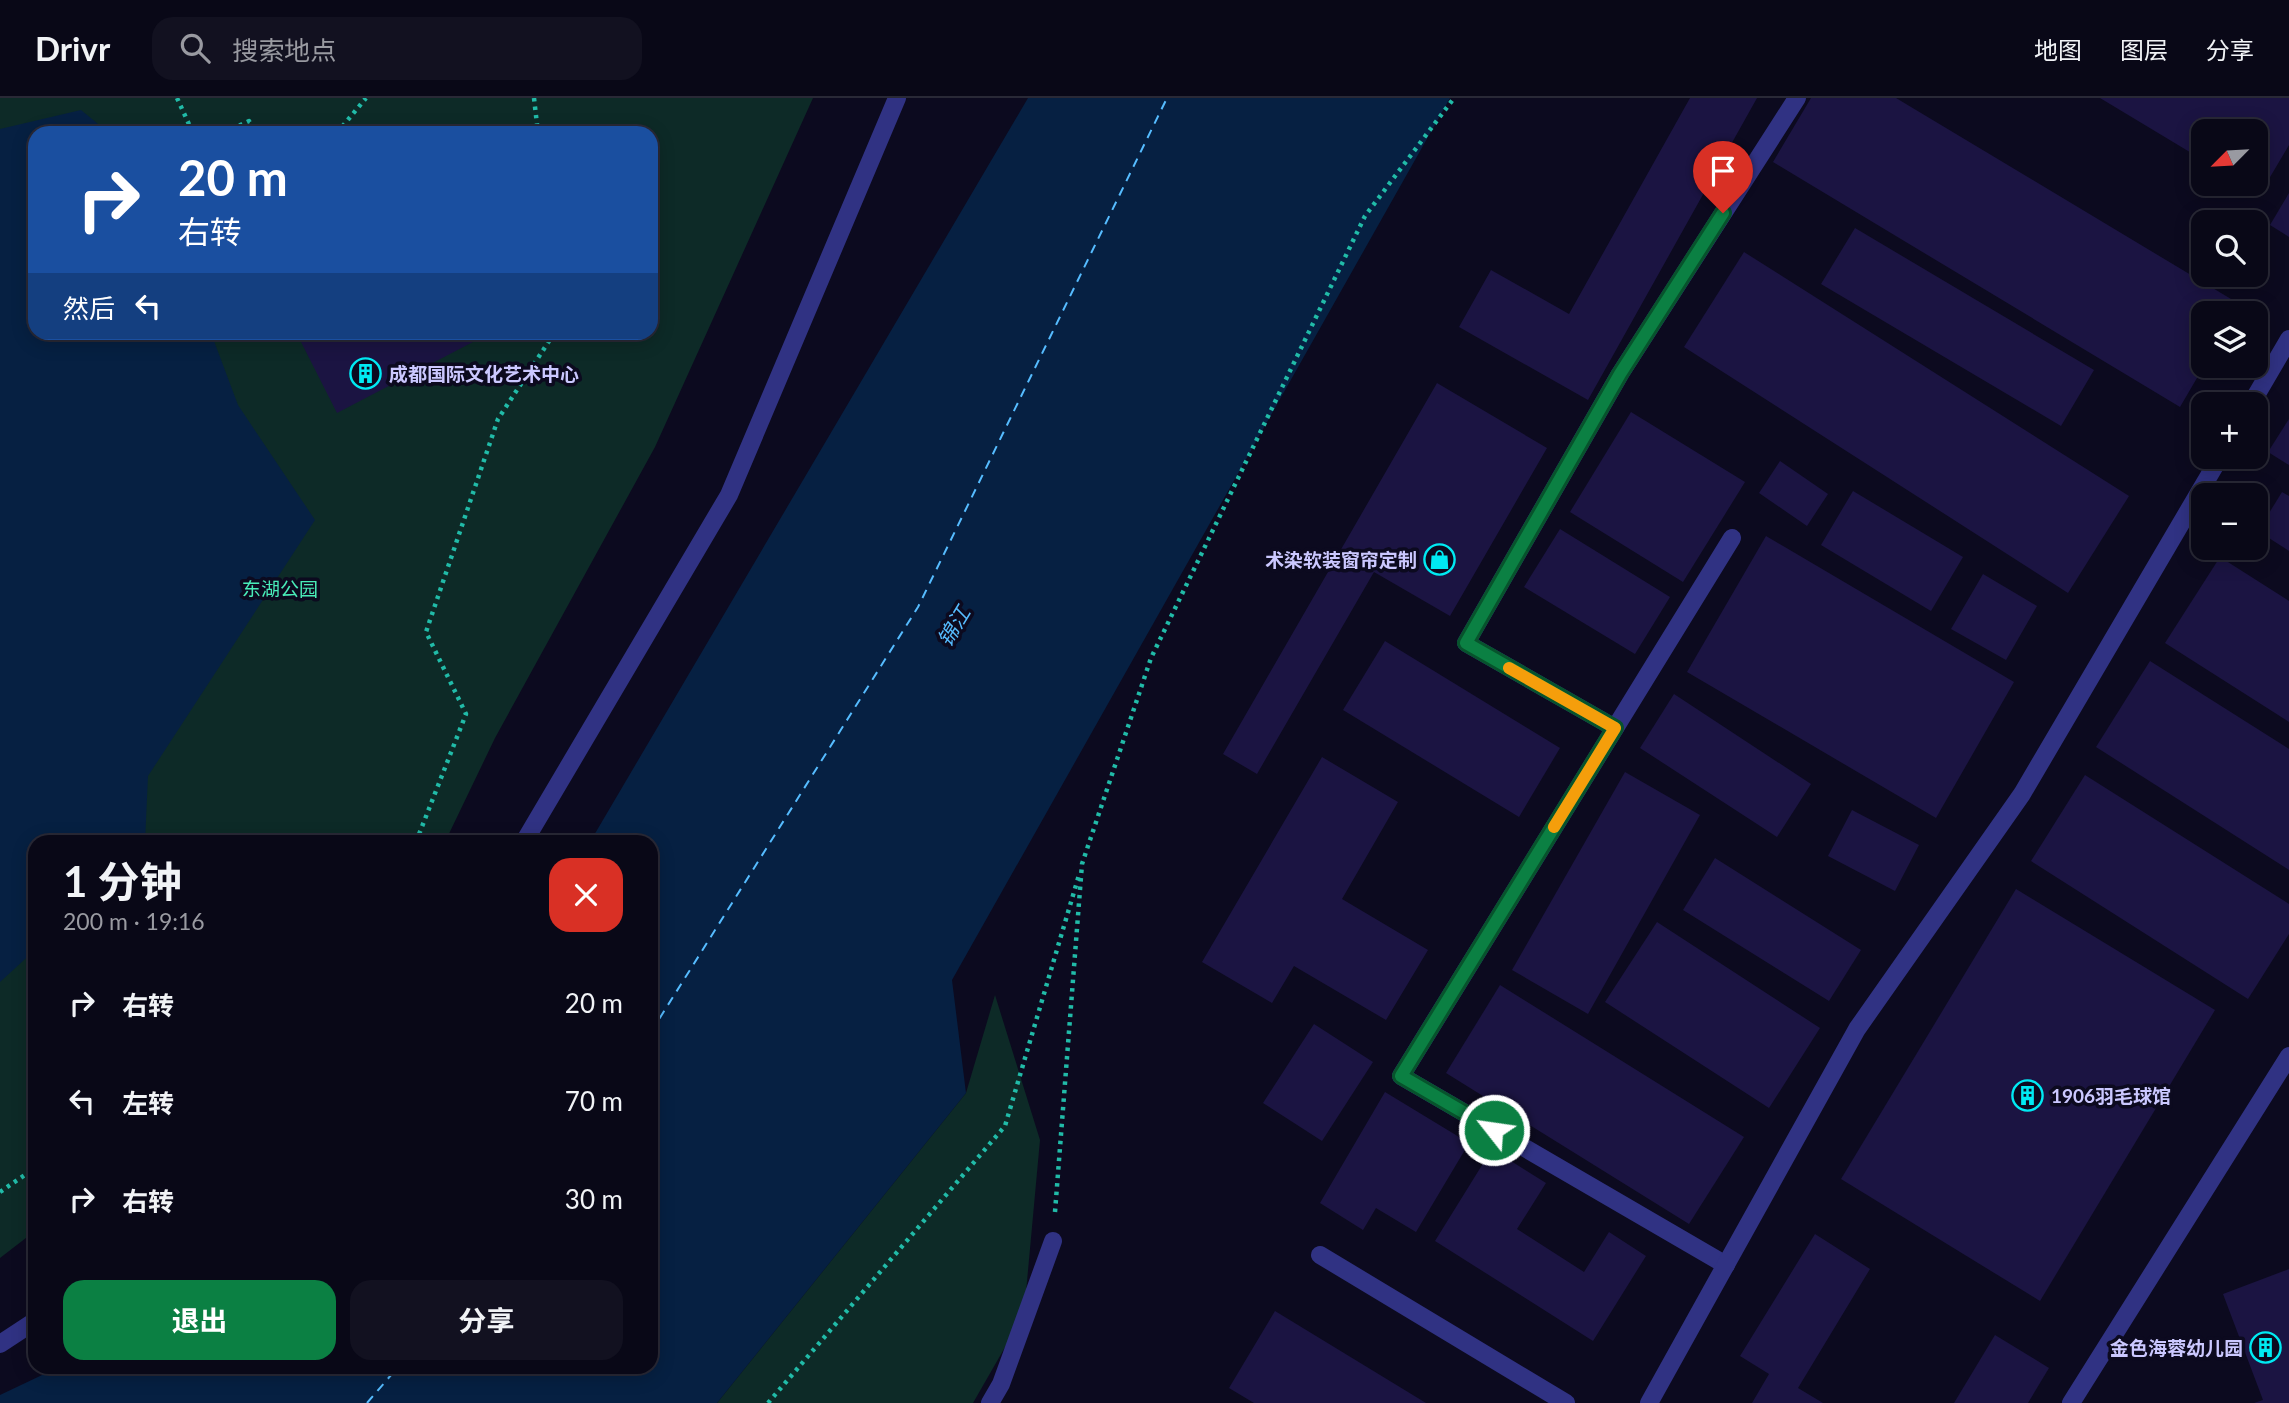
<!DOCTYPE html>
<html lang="zh">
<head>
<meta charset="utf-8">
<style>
	body { margin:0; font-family:Lato,"Noto Sans SC",sans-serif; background:#121120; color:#f1f3f6; height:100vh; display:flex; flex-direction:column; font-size:26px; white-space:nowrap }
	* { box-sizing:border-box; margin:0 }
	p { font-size:23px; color:#999aa1 }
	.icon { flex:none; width:38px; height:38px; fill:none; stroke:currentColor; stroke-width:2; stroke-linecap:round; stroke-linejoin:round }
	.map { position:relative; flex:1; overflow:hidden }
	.sheet { position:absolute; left:28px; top:737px; width:630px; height:539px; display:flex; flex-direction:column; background:#090817; border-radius:21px; box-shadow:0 4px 18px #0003,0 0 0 2px #292936 }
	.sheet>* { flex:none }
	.top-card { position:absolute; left:28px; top:28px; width:630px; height:214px; border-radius:21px; box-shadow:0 4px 18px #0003,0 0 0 2px #292936; background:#1a4fa0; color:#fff; overflow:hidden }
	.needle { width:46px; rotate:246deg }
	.fabs { position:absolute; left:2191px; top:21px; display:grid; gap:14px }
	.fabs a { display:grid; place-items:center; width:77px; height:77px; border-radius:14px; background:#090817; box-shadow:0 4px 18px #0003,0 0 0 2px #292936; font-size:35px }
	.pin { position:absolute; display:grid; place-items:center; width:60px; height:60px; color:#fff; margin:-72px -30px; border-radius:50% 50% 50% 0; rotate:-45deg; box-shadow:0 0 7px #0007 }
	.pin .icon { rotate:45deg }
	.me { position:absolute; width:77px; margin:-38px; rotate:300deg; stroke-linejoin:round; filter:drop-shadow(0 0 5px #0008) }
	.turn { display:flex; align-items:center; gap:24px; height:147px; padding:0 35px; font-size:32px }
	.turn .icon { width:91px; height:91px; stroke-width:2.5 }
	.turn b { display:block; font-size:49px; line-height:60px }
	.then { display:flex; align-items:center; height:66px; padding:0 35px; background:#0003; gap:14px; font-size:26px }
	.round { display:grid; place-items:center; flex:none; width:74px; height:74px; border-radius:21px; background:#121120 }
	.headline { display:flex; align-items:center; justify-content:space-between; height:119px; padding:0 35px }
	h1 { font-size:42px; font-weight:700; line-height:52px }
	.primary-button { display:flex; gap:14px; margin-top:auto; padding:14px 35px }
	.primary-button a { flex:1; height:80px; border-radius:21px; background:#0b8043; color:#fff; font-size:28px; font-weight:700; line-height:80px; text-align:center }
	.primary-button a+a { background:#121120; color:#f1f3f6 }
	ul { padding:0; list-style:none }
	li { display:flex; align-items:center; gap:21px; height:98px; padding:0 35px }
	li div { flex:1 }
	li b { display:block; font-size:26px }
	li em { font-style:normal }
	header { display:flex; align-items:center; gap:42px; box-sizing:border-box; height:98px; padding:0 35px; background:#090817; border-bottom:2px solid #292936 }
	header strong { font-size:33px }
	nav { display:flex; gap:38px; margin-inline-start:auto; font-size:24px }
	.search { width:490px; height:63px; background:#121120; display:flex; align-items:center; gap:18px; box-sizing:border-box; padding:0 24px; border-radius:21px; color:#999aa1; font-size:26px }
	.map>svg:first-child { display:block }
	.green { fill:#0d2a27; fill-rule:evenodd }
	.water { fill:#062042 }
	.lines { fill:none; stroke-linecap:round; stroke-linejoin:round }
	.ferry { stroke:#56bcff; stroke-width:2; stroke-dasharray:9 7; stroke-linecap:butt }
	.building { fill:#1b1442 }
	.path { stroke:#21bba8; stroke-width:4.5; stroke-dasharray:3.5 5; stroke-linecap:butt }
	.minor { stroke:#303283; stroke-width:18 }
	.route-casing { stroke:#07532c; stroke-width:18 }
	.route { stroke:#0b8043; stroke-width:12 }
	.slow { stroke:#f59e0b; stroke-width:12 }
	.labels { text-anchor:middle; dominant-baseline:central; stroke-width:7; stroke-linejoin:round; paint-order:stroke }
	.poi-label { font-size:19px; font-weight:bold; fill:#cbc8ff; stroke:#0c0a1f; text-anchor:start }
	.park-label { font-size:19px; fill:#49ebb8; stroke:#0c0a1f }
	.water-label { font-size:21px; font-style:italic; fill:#56bcff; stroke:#0c0a1f }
</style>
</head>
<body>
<header>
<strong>Drivr</strong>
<div class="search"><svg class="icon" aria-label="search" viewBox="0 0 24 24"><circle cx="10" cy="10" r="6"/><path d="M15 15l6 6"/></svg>搜索地点</div>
<nav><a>地图</a><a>图层</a><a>分享</a></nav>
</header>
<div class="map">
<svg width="2289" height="1305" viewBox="0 0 2289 1305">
	<rect width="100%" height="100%" fill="#0c0a1f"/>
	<!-- green -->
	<g class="green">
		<path d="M0 0H813L655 349 495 640 445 744H35V1133L0 1160ZM35 35H651V234H35Z"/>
		<polygon points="995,897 1040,1042 1024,1216 973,1305 717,1305 966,995"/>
	</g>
	<!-- water -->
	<g class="water">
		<polygon points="1028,0 1450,0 952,882 966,995 717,1305 0,1305 0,1297 59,1269 651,1269 651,744 590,744"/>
		<polygon points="81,12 109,35 35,35 35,234 211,235 238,307 315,422 148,678 145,744 35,744 35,852 0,884 0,31"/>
	</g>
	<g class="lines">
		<!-- ferry -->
		<g class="ferry">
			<polyline points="651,934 918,509 1167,0"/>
			<polyline points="367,1305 398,1269"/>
		</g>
	</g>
	<!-- building -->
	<g class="building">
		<polygon points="1690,0 1757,0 1588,302 1459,229 1491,172 1569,216"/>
		<polygon points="1811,0 1896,0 2241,207 2236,215 2203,215 2204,268 2180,309 1773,64"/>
		<polygon points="2100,0 2289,0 2289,47 2260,96 2243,86 2256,86 2256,33 2203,33 2203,62"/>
		<polygon points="2289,95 2289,139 2270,127"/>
		<polygon points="1855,130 2094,272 2061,328 1821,186"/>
		<polygon points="1744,154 2129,398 2068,495 1684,249"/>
		<polygon points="296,234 492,234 337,315"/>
		<polygon points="1437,285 1547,350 1450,518 1374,474 1257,676 1223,656"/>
		<polygon points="1631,314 1745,384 1683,484 1570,414"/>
		<polygon points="2289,321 2289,367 2268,354"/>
		<polygon points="1780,363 1828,396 1807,428 1759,395"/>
		<polygon points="1853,393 1963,459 1931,513 1821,447"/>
		<polygon points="2282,394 2289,398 2289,453 2258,433"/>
		<polygon points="1560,431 1670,499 1635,556 1524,489"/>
		<polygon points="1766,438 2014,584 1936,720 1687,574"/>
		<polygon points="2220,459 2289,503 2289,624 2165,545"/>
		<polygon points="1983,476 2037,508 2006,562 1951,531"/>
		<polygon points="1385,543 1560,650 1519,719 1343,612"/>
		<polygon points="2150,563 2289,651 2289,772 2096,649"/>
		<polygon points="1674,596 1811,686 1777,739 1640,650"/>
		<polygon points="1322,659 1398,704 1342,801 1428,852 1386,922 1294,868 1272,905 1202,864"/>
		<polygon points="1625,674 1700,717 1588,916 1512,872"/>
		<polygon points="2085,677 2289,806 2289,836 2248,901 2031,763"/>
		<polygon points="1852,712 1919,747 1895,793 1828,758"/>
		<polygon points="1715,760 1861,852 1829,903 1683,812"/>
		<polygon points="2016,791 2215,912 2040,1203 1841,1081"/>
		<polygon points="1657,824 1820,930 1769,1010 1605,904"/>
		<polygon points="1500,887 1744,1039 1689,1126 1446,975"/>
		<polygon points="1314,926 1373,964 1322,1043 1263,1005"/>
		<polygon points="1385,994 1469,1045 1416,1134 1376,1110 1363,1132 1320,1105"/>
		<polygon points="1492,1051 1546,1085 1517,1131 1584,1174 1609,1134 1646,1158 1593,1243 1435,1143"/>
		<polygon points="1815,1136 1870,1171 1798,1290 1823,1305 1752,1305 1769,1276 1740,1258"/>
		<polygon points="2289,1171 2289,1305 2254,1305 2263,1302 2223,1196"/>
		<polygon points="1275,1213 1426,1305 1254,1305 1229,1290"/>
		<polygon points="1995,1237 2049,1270 2028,1305 1954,1305"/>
	</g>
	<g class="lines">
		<!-- path -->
		<g class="path">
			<polyline points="177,0 193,35"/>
			<polyline points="534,0 538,35"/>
			<polyline points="224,35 249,23 255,35"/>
			<polyline points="337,35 366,0"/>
			<polyline points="416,744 466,616 426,534 498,321 555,234"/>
			<polyline points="0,1094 35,1070"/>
			<polyline points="1055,1114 1082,766 1151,560 1365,118 1454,0"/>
			<polyline points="768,1305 1005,1028 1079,777"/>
		</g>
		<!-- minor -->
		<g class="minor">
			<polyline points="2251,306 2289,241"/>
			<polyline points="1615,630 1466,545 1620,276 1797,0"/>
			<polyline points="524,744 729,397 897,0"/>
			<polyline points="1320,1157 1566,1305"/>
			<polyline points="1726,1167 1401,978 1732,440"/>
			<polyline points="0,1246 35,1223"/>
			<polyline points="990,1305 1001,1286 1053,1143"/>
			<polyline points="1649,1305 1857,931 2022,696 2220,359"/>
			<polyline points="2071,1305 2289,958"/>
		</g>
	</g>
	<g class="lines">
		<defs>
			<polyline id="route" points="1494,1032 1401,978 1615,630 1466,545 1620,276 1723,115"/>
		</defs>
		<!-- route casing -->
		<use href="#route" class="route-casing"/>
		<!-- route -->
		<use href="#route" class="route"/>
		<!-- slow -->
		<polyline class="slow" points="1509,570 1615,630 1554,729"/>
	</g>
	<!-- icons -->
	<defs>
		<symbol id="building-ring" viewBox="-11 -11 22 22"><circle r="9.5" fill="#0c0a1f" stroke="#00eaf3" stroke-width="1.5"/><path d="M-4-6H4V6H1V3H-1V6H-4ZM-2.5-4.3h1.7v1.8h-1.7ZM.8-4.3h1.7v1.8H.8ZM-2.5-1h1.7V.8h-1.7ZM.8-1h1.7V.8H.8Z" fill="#00eaf3"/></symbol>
		<symbol id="shop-ring" viewBox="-11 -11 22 22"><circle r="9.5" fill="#0c0a1f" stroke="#00eaf3" stroke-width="1.5"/><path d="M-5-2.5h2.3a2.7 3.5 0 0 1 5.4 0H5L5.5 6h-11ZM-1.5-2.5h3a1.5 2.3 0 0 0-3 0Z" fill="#00eaf3"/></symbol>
	</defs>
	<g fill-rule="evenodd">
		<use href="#building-ring" x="348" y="258" width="35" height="35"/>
		<use href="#shop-ring" x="1422" y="444" width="35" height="35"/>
		<use href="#building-ring" x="2010" y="980" width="35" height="35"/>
		<use href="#building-ring" x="2248" y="1232" width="35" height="35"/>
	</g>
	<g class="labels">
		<!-- poi labels -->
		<g class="poi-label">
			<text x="389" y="275">成都国际文化艺术中心</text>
			<text x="1417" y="461" text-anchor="end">术染软装窗帘定制</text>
			<text x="2051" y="997">1906羽毛球馆</text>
			<text x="2243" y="1249" text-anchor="end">金色海蓉幼儿园</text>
		</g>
		<!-- park labels -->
		<g class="park-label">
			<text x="280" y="490">东湖公园</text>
		</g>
		<!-- water labels -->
		<g class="water-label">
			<text transform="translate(953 528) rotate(-59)">锦江</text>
		</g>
	</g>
</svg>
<div class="fabs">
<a><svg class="needle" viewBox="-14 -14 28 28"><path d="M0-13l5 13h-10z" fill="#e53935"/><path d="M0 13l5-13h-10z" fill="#999aa1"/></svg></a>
<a><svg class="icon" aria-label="search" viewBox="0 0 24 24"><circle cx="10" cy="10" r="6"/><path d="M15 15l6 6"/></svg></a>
<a><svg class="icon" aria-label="layers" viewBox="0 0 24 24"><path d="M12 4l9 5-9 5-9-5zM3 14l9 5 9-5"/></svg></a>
<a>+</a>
<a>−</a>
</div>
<div class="pin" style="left:1723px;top:115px;background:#d93025"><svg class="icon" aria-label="arrive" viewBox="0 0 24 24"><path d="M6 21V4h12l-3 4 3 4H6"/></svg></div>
<svg class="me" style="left:1494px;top:1032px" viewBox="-20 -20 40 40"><circle r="17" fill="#0b8043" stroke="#fff" stroke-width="3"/><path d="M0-11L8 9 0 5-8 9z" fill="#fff"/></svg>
<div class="top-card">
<div class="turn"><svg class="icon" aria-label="right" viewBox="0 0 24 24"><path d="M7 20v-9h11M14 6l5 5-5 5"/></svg><div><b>20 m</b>右转</div></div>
<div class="then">然后<svg class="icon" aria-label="left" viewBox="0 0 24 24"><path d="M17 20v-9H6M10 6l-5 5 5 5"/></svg></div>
</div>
<section class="sheet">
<div class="headline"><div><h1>1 分钟</h1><p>200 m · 19:16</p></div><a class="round" style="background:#d93025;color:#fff"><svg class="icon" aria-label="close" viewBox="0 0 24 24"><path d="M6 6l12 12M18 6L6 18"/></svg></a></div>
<ul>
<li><svg class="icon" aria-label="right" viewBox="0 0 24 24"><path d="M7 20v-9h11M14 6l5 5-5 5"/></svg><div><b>右转</b></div><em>20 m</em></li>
<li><svg class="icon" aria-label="left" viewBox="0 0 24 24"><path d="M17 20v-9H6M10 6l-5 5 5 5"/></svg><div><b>左转</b></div><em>70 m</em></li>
<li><svg class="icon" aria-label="right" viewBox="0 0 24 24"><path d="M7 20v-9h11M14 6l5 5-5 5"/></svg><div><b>右转</b></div><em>30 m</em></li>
</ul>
<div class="primary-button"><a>退出</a><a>分享</a></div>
</section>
</div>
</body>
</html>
